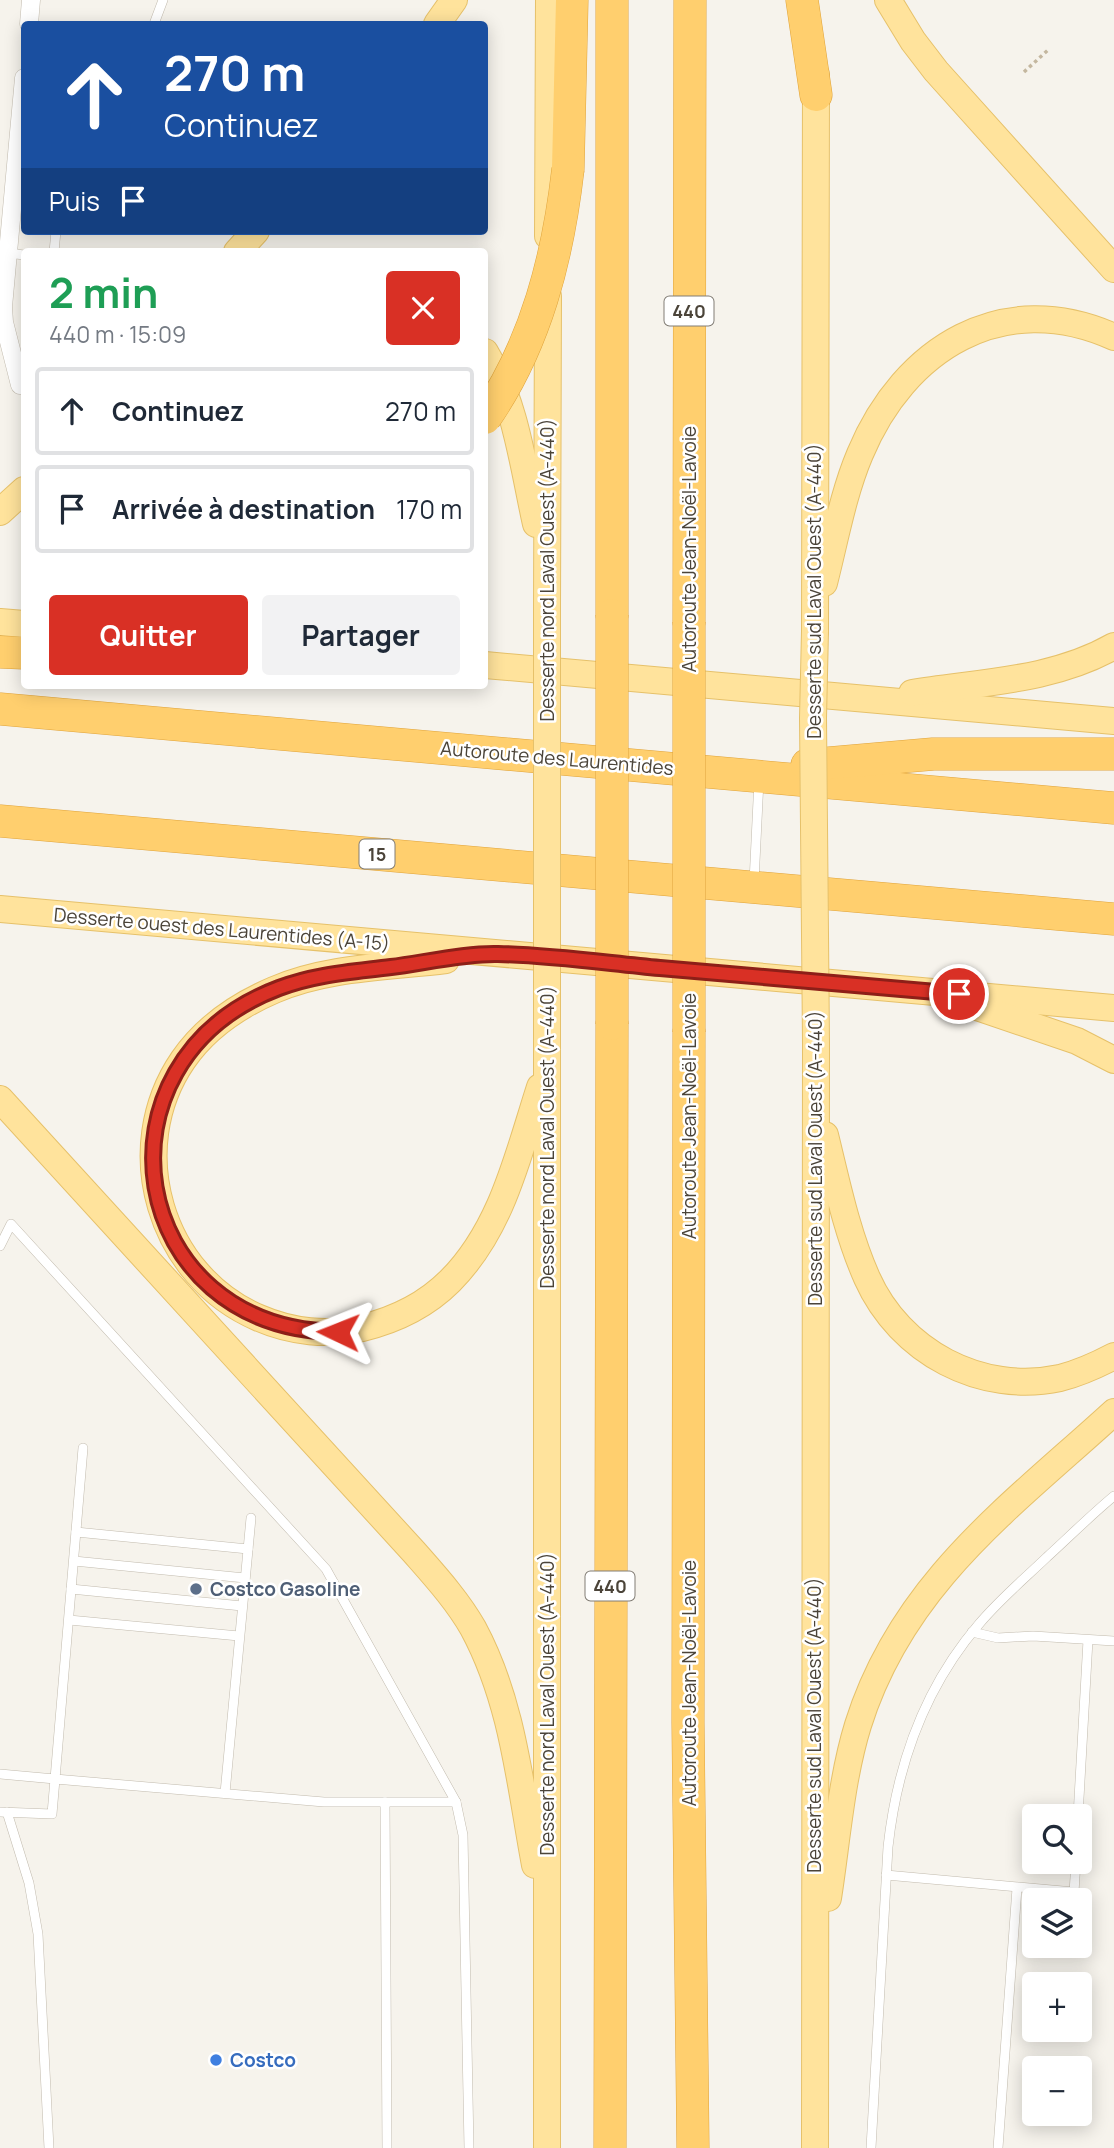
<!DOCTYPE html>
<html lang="fr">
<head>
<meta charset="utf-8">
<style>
	body { margin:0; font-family:Manrope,sans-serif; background:#f2f2f3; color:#1f2937; height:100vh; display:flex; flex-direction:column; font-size:26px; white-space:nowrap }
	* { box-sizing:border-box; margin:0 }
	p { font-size:23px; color:#747a83 }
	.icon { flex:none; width:38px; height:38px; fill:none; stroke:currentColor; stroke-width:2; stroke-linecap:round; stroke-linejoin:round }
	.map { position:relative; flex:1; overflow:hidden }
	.panel { position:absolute; left:21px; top:248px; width:467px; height:441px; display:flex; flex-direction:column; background:#fff; border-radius:7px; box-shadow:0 4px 18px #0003 }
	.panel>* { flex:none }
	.guide { position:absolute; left:21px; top:21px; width:467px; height:214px; border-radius:7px; box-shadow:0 4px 18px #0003; background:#1a4fa0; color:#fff; overflow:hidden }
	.tools { position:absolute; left:1022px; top:1804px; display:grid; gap:14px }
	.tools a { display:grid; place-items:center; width:70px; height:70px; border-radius:7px; background:#fff; box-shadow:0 4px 18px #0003; font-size:35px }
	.pin { position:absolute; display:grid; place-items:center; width:60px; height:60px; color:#fff; margin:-30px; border:4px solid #fff; border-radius:50%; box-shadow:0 2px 7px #0007 }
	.me { position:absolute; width:77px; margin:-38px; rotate:272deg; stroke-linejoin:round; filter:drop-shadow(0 0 5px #0008) }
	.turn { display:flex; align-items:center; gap:24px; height:147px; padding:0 28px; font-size:32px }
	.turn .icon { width:91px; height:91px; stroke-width:2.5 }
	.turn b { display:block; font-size:49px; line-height:60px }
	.then { display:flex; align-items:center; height:66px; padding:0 28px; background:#0003; gap:14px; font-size:26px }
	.round { display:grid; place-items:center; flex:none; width:74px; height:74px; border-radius:7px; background:#f2f2f3 }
	.summary { display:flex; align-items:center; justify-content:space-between; height:119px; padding:0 28px }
	h1 { font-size:42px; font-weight:700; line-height:52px; color:#1e9e55 }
	.button { display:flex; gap:14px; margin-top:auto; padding:14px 28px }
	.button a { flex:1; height:80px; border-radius:7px; background:#d93025; color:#fff; font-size:28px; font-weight:700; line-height:80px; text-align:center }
	.button a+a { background:#f2f2f3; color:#1f2937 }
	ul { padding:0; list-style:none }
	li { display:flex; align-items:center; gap:21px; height:88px; margin:0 14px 10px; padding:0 14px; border:4px solid #e0e1e3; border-radius:7px }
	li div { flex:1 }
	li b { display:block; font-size:26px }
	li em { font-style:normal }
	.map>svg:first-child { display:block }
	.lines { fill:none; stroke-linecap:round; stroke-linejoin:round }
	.service-casing { stroke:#c2bbae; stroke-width:10 }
	.minor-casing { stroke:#c2bbae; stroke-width:19 }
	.primary-casing { stroke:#e6c16a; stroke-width:28 }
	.motorway-casing { stroke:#e0a43c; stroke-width:33 }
	.path { stroke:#c4b79f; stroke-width:3.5; stroke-dasharray:3.5 3.5; stroke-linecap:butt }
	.service { stroke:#fff; stroke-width:9 }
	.minor { stroke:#fff; stroke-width:18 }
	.primary { stroke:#ffe39c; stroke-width:26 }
	.motorway { stroke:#ffcf6e; stroke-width:32 }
	.primary-bridge-casing { stroke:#e6c16a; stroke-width:28; stroke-linecap:butt }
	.motorway-bridge-casing { stroke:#e0a43c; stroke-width:33; stroke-linecap:butt }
	.primary-bridge { stroke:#ffe39c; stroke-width:26 }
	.motorway-bridge { stroke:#ffcf6e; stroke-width:32 }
	.route-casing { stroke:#8d1f18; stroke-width:18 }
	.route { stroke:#d93025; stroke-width:12 }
	.service-dot { fill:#5c6f8a; stroke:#fff; stroke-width:2.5 }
	.shop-dot { fill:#3f7fe0; stroke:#fff; stroke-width:2.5 }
	.labels { text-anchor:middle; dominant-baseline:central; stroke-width:5; stroke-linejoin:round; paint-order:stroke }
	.shield { fill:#fff; stroke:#817c74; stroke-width:2 }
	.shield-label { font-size:18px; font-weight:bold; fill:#4b4439 }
	.street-label { font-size:19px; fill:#4b4439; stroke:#fff }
	.service-label { font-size:19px; font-weight:bold; fill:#4e5e75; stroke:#fff; text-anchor:start }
	.shop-label { font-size:19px; font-weight:bold; fill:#366cbe; stroke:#fff; text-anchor:start }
</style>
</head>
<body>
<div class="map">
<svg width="1114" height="2148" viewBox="0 0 1114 2148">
	<rect width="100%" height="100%" fill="#f6f3ec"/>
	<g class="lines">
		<defs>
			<g id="service">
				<polyline points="154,24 163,0"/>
				<polyline points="54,252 56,231"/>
				<polyline points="8,253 24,255"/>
				<polyline points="754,882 759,780"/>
				<polyline points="0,1246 11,1224 326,1569 456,1802"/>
				<polyline points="76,1532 248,1549"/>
				<polyline points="74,1561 245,1578"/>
				<polyline points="71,1589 242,1606"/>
				<polyline points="69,1620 239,1636"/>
				<polyline points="972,1632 998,1638 1033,1636 1114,1641"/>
				<polyline points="0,1774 55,1779 83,1448"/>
				<polyline points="225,1793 251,1518"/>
				<polyline points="385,1802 387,2148"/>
				<polyline points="0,1812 52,1814 55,1779 324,1802 456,1802 463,1835 469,2148"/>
				<polyline points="7,1812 29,1883 38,1934 49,2148"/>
				<polyline points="1078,1816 1088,1640"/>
				<polyline points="886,1875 1074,1892 1076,1862"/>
				<path d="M871 2148 888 1847C897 1765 925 1687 979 1624 999 1600 1024 1579 1047 1557 1069 1537 1091 1515 1114 1496"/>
				<polyline points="998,2148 1017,1888"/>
			</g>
			<g id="minor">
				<polyline points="29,24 31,0"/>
				<polyline points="20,385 4,322 3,307 24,78"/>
			</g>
			<g id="primary">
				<polyline points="888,0 913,41 936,71 1114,269"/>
				<polyline points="437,24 454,0"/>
				<polyline points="548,236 549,0"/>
				<polyline points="237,252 256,231"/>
				<path d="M485 352C516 403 523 466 536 524"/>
				<polyline points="0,512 24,490"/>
				<path d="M824 583C835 540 843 494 860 454 904 348 1003 287 1114 337"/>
				<polyline points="547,608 548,296"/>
				<polyline points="0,622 24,624"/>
				<polyline points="815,631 816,75"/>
				<polyline points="485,665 1114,721"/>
				<path d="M912 693C980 682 1053 681 1114 646"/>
				<polyline points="0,909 1114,1008"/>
				<path d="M446 960C389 967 326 967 274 990 239 1005 205 1028 183 1060 122 1149 160 1276 259 1318 291 1332 328 1336 362 1328 395 1320 426 1305 450 1281 502 1229 518 1155 540 1087"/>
				<polyline points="974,1006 1077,1041 1114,1060"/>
				<polyline points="547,1018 547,2148"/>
				<path d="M0 1099 414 1552C435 1576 457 1600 473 1628 513 1702 520 1785 535 1865"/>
				<path d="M825 1135C837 1184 847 1233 867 1278 900 1352 981 1395 1060 1378 1079 1373 1097 1365 1114 1356"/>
				<path d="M828 1898C837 1841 841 1780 858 1725 902 1584 1010 1507 1114 1412"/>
				<polyline points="815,2148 816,1043"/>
			</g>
			<g id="motorway">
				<polyline points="802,0 816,95"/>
				<polyline points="568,169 572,0"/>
				<polyline points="612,615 612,0"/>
				<polyline points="689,622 690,0"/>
				<polyline points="0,652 24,653"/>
				<polyline points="0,709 1114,808"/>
				<polyline points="807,765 933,754 1114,754"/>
				<polyline points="0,821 1114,919"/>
				<polyline points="689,1032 688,1723 693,2148"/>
				<polyline points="610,2148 612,1024"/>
			</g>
		</defs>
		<!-- service casing -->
		<use href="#service" class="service-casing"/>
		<!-- minor casing -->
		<use href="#minor" class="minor-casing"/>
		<!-- primary casing -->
		<use href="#primary" class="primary-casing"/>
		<!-- motorway casing -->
		<use href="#motorway" class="motorway-casing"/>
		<!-- path -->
		<polyline class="path" points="1024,72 1048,50"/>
		<!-- service -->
		<use href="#service" class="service"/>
		<!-- minor -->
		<use href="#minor" class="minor"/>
		<!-- primary -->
		<use href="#primary" class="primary"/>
		<!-- motorway -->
		<use href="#motorway" class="motorway"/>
		<defs>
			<g id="primary-bridge">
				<polyline points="547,608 547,1018"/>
				<polyline points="815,631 813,718 816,1043"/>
			</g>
			<g id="motorway-bridge">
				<path d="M485 418C536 344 558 257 568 169"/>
				<polyline points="689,622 689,1032"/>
				<polyline points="612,1024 612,615"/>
			</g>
		</defs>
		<!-- primary-bridge casing -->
		<use href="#primary-bridge" class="primary-bridge-casing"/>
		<!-- motorway-bridge casing -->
		<use href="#motorway-bridge" class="motorway-bridge-casing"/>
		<!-- primary-bridge -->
		<use href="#primary-bridge" class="primary-bridge"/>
		<!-- motorway-bridge -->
		<use href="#motorway-bridge" class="motorway-bridge"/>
	</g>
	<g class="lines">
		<defs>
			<path id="route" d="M338 1332C126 1330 83 1062 279 988 316 974 352 972 391 967 423 963 467 953 498 954 552 955 606 963 660 968 759 976 859 985 959 994"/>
		</defs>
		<!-- route casing -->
		<use href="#route" class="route-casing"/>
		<!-- route -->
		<use href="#route" class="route"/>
	</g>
	<!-- markers -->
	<circle class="service-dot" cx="196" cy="1589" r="7"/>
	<circle class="shop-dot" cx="216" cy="2060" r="7"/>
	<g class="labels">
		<!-- shield labels -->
		<g class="shield">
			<rect x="664.5" y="296.5" width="49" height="29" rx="5"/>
			<rect x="359.5" y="839.5" width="35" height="29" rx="5"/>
			<rect x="585.5" y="1571.5" width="49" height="29" rx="5"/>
		</g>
		<g class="shield-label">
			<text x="689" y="311">440</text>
			<text x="377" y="854">15</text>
			<text x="610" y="1586">440</text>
		</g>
		<!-- street labels -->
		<g class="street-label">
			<text transform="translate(689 549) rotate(-90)">Autoroute Jean-Noël-Lavoie</text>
			<text transform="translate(547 570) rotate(-90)">Desserte nord Laval Ouest (A-440)</text>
			<text transform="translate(814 591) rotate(-90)">Desserte sud Laval Ouest (A-440)</text>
			<text transform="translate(557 758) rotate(5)">Autoroute des Laurentides</text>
			<text transform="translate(222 929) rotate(5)">Desserte ouest des Laurentides (A-15)</text>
			<text transform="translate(689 1116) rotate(-90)">Autoroute Jean-Noël-Lavoie</text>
			<text transform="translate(547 1137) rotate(-90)">Desserte nord Laval Ouest (A-440)</text>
			<text transform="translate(815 1158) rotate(-90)">Desserte sud Laval Ouest (A-440)</text>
			<text transform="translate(689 1683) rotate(-90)">Autoroute Jean-Noël-Lavoie</text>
			<text transform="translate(547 1704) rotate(-90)">Desserte nord Laval Ouest (A-440)</text>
			<text transform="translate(814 1725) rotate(-90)">Desserte sud Laval Ouest (A-440)</text>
		</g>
		<!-- service labels -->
		<g class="service-label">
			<text x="210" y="1589">Costco Gasoline</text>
		</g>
		<!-- shop labels -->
		<g class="shop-label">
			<text x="230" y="2060">Costco</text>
		</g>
	</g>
</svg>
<div class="tools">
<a><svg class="icon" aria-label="search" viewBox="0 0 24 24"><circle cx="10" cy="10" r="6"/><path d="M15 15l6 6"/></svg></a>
<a><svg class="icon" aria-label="layers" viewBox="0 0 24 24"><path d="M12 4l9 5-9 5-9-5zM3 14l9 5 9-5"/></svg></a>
<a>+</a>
<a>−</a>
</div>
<div class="pin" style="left:959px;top:994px;background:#d93025"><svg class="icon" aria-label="arrive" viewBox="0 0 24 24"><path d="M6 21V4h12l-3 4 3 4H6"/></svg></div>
<svg class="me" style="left:338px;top:1332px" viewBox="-20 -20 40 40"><path d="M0-17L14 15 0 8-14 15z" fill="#d93025" stroke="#fff" stroke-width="4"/></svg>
<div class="guide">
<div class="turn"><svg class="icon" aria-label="ahead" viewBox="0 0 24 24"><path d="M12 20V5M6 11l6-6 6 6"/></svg><div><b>270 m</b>Continuez</div></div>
<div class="then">Puis<svg class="icon" aria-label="arrive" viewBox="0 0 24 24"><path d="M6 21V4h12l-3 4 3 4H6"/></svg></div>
</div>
<section class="panel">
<div class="summary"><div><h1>2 min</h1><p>440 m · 15:09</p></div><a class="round" style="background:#d93025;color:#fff"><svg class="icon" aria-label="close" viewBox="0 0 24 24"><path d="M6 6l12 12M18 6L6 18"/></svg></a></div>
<ul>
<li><svg class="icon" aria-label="ahead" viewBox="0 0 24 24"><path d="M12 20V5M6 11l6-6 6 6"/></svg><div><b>Continuez</b></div><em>270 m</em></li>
<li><svg class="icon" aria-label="arrive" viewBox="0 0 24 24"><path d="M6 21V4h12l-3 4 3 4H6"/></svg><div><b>Arrivée à destination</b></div><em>170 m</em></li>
</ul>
<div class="button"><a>Quitter</a><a>Partager</a></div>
</section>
</div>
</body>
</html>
